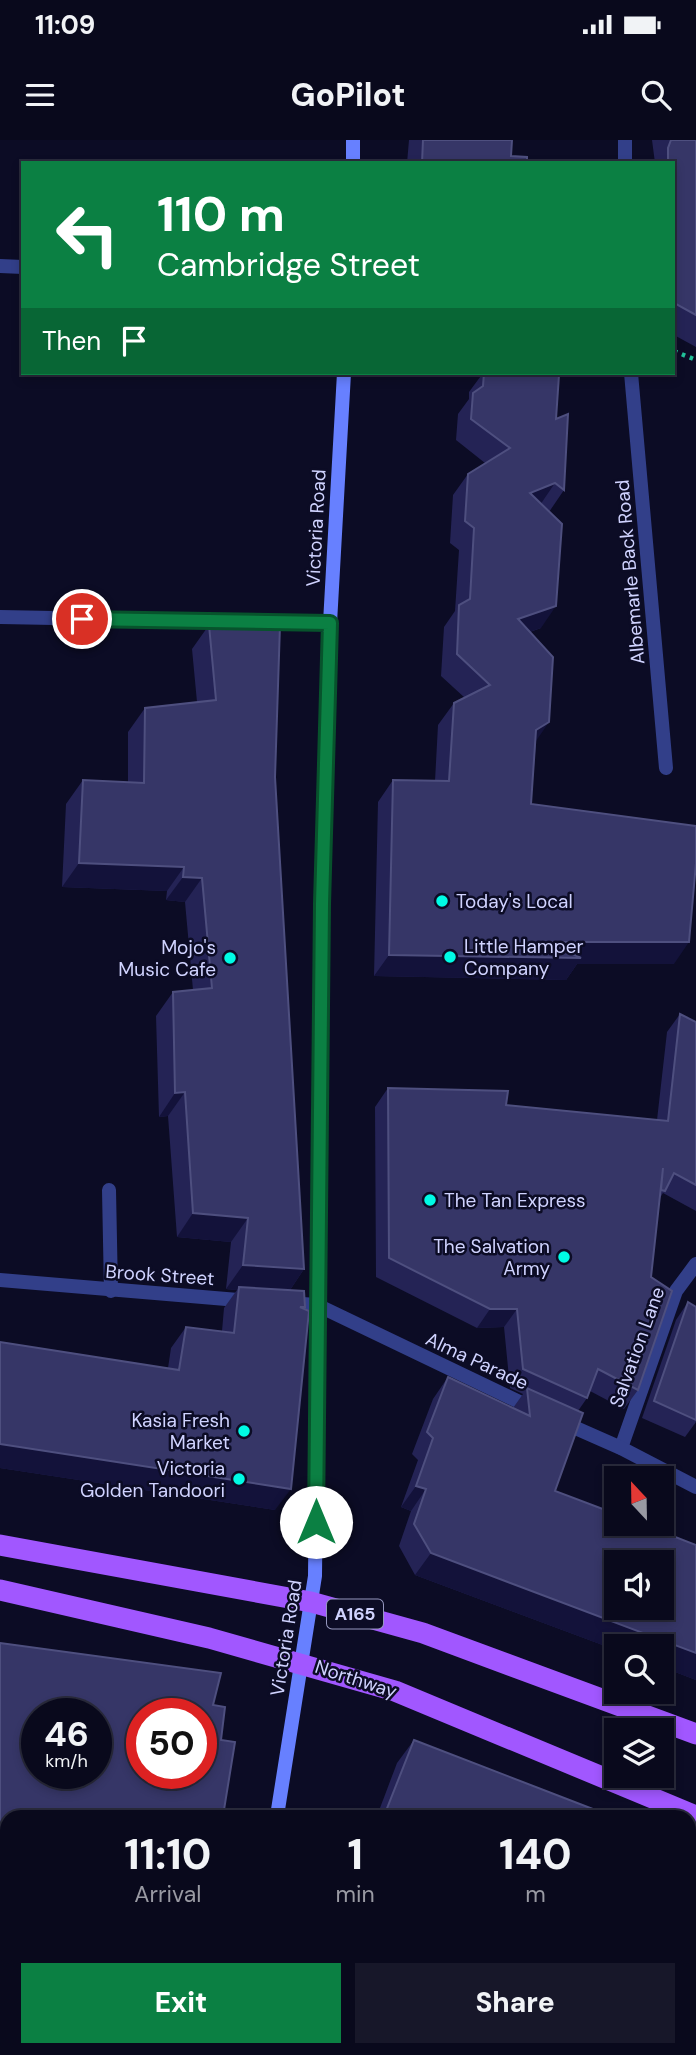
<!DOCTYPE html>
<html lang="en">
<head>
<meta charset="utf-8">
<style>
	body { margin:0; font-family:"DM Sans",sans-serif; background:#171729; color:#f1f3f6; height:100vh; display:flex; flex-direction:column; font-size:26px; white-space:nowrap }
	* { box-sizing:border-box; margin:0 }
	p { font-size:23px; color:#999aa3 }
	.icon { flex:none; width:38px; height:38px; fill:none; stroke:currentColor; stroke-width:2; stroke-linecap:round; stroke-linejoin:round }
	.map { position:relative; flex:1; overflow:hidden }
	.details { position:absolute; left:0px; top:1670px; width:696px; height:247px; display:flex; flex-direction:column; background:#09091c; border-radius:21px 21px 0 0; box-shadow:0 4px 10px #0003,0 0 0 2px #292a3b }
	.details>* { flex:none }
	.guide { position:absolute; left:21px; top:21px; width:654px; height:214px; border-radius:0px; box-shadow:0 4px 10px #0003,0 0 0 2px #292a3b; background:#0b8043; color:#fff; overflow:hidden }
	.needle { width:46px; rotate:338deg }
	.tools { position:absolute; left:604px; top:1326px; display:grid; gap:14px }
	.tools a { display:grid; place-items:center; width:70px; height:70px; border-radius:0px; background:#09091c; box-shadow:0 4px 10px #0003,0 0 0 2px #292a3b; font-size:35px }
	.speed { position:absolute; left:21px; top:1558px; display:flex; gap:14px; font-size:35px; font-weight:700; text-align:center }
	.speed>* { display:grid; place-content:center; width:91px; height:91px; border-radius:50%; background:#09091c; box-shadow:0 4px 10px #0003,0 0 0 2px #292a3b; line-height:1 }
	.speed small { font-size:18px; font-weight:400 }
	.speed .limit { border:10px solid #d22; background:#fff; color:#111 }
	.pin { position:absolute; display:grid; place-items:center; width:60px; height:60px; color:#fff; margin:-30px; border:4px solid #fff; border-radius:50%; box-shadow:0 2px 7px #0007 }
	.me { position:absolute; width:77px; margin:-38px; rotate:0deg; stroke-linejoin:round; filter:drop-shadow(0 0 5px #0008) }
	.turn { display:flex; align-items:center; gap:24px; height:147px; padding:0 21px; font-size:32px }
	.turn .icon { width:91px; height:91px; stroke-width:2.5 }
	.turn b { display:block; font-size:49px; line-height:60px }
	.then { display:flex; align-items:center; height:66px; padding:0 21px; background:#0003; gap:14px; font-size:26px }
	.eta { display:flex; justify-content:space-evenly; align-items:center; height:119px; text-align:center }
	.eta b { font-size:42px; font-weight:800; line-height:49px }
	.primary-button { display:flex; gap:14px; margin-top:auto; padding:14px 21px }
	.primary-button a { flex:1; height:80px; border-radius:0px; background:#0b8043; color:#fff; font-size:28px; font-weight:800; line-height:80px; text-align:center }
	.primary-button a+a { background:#171729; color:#f1f3f6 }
	.status { display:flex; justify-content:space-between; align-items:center; height:49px; padding:0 35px; background:#09091c; direction:ltr }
	.status svg { height:19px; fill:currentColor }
	header { display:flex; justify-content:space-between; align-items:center; height:91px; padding:0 21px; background:#09091c; font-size:32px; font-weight:800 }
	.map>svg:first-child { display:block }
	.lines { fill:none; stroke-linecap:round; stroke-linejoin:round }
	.path { stroke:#22c199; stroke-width:4.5; stroke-dasharray:3.5 5; stroke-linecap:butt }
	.lane { stroke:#323f89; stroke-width:14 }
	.street { stroke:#323f89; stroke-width:14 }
	.secondary { stroke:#6780ff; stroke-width:14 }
	.primary { stroke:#a157ff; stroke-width:21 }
	.wall { fill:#242355 }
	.shaded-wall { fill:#13123a }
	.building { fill:#363667; stroke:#4e4f7f; stroke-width:2; fill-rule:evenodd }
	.route-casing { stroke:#07532c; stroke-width:18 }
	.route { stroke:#0b8043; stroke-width:12 }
	.poi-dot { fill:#00fbe5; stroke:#0c0c25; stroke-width:2.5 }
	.labels { text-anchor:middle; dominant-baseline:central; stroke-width:5; stroke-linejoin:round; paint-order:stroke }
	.shield { fill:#0c0c25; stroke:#9597be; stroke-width:2 }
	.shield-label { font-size:18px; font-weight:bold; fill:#d0d3ff }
	.street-label { font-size:19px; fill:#d0d3ff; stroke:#0c0c25 }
	.poi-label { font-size:19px; fill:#d0d3ff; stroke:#0c0c25; text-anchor:end }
</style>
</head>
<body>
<div class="status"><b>11:09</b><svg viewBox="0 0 49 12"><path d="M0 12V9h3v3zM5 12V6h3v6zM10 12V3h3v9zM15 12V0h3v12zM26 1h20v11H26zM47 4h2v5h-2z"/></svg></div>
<header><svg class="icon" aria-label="menu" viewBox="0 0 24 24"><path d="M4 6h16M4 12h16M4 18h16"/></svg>GoPilot<svg class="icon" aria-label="search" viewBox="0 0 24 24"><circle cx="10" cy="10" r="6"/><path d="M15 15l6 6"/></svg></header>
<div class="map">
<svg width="696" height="1915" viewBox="0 0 696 1915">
	<rect width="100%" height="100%" fill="#0c0c25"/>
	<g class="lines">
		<!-- path -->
		<polyline class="path" points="674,211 696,220"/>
		<!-- lane -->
		<g class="lane">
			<polyline points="109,1050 111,1151"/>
			<polyline points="621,1308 676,1151 696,1124"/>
		</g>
		<!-- street -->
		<g class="street">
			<polyline points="625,0 625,23"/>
			<polyline points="0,126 23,127"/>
			<polyline points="631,233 666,628"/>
			<polyline points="0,477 330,483"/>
			<polyline points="0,1140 250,1161"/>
			<polyline points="287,1163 317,1165 534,1269"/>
			<polyline points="562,1282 621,1308 696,1347"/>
			<polyline points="0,1875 7,1876"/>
			<polyline points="228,1909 243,1915"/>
		</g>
		<!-- secondary -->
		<g class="secondary">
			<polyline points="353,23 353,0"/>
			<polyline points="277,1676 315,1436 322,764 330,483 344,233"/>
			<polyline points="224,1915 226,1909"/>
		</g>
		<!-- primary -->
		<g class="primary">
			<polyline points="0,1405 311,1462 423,1493 696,1594"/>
			<polyline points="0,1450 209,1498 395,1551 696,1676"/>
		</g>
	</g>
	<!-- wall -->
	<g class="wall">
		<polygon points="409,0 512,0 511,16 527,23 407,23"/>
		<polygon points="652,0 696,0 696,207 674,195 674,23 655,23"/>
		<polygon points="483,233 522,233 556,279 564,350 549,372 541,488 530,492 536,602 531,664 674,824 577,824 566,840 374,836 378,662 393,640 435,641 438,585 454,563 465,558 441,536 444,487 455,471 459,410 450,403 453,355 468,334 485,323 456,300 458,274 469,259 469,252"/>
		<polygon points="209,485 275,637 304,1129 290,1150 304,1168 275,1370 0,1328 0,1202 168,1228 171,1208 186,1187 222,1191 224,1168 237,1150 226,1149 231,1102 177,1097 168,976 159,977 156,876 173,852 193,850 185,762 166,760 167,751 62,747 66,664 83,640 128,642 128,592 145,568 197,562 192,509"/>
		<polygon points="680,874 696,882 696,1071 663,1053 660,1058 638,1250 624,1269 590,1251 587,1258 578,1271 555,1351 696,1405 696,1540 662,1527 616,1507 616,1510 415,1435 399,1406 411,1371 401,1367 418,1320 412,1314 433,1259 448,1237 513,1268 523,1254 510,1248 504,1187 477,1188 376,1137 375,967 388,948 506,965 657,980 667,892"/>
		<polygon points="688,1162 696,1167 696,1282 685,1297 642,1278 676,1180"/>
		<polygon points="414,1600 611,1676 377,1676 397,1623"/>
		<polygon points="290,1909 673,1909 690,1915 288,1915"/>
	</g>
	<!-- shaded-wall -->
	<g class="shaded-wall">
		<polygon points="555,343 540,365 530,353"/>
		<polygon points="556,466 541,488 502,501 518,479"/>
		<polygon points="549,582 534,604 536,590"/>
		<polygon points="79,723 184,727 167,751 62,747"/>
		<polygon points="183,737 202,738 185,762 166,760"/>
		<polygon points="549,802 689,802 674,824 577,824 566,840 374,836 389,815"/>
		<polygon points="185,952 168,976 159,977 175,953"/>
		<polygon points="193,1073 248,1078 231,1102 177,1097"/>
		<polygon points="243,1125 304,1129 288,1153 239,1147 237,1150 226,1149"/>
		<polygon points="490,1169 517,1169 504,1187 477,1188"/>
		<polygon points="0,1304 291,1349 275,1370 0,1328"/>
		<polygon points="416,1346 426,1349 411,1371 401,1367"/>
		<polygon points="431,1413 696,1513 696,1540 662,1527 662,1507 616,1507 616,1510 415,1435"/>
		<polygon points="0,1785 7,1786 7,1814 0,1813"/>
		<polygon points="690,1818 696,1821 696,1850 690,1847"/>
		<polygon points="453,1909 460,1909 476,1915 449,1915"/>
	</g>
	<!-- building -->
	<g class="building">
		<polygon points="423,0 512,0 511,16 527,17 527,23 422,23"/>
		<polygon points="671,0 696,0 696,175 674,163 674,23 668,23 668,8"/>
		<polygon points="484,233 522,233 559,235 556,279 568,274 564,350 555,343 530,353 562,384 556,466 518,479 553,517 549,582 536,590 531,664 696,686 696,723 689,802 549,802 581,818 389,815 393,640 449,641 454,563 490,545 457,514 459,465 470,459 474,388 465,381 468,334 510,308 471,279 473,253 483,246"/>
		<polygon points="209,485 280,485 275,637 304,1129 243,1125 248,1078 193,1073 185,952 175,953 173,852 212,848 202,738 183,737 184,727 79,723 83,640 144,643 145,568 216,560"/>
		<polygon points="680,874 696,882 696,1045 674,1033 665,1051 661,1050 663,1028 651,1137 672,1151 638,1250 598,1229 587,1258 523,1229 517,1169 490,1169 389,1118 388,948 508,951 506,965 668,981"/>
		<polygon points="239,1147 304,1151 305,1167 300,1167 309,1171 291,1349 0,1304 0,1202 179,1230 186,1187 234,1193"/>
		<polygon points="688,1162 696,1167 696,1280 654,1261"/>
		<path d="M448 1237 530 1276 527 1248 583 1273 555 1351 616 1374V1384H642L696 1405V1513L431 1413 414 1384 426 1349 416 1346 433 1298 427 1292ZM616 1423H662V1468H616Z"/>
		<path d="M0 1503 221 1533 213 1565 225 1567 221 1600 235 1602 223 1676H7V1786L0 1785ZM37 1573H96V1633H37ZM142 1573H201V1633H142Z"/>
		<polygon points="414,1600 611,1676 384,1676"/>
		<polygon points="690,1707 696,1709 696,1821 690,1818"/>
		<polygon points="299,1909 454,1909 452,1915 297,1915"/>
		<polygon points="460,1909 673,1909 690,1915 476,1915"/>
	</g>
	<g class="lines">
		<defs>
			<polyline id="route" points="82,479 330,483 322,764 316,1382"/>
		</defs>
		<!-- route casing -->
		<use href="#route" class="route-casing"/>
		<!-- route -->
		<use href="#route" class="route"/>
	</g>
	<!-- markers -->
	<g class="poi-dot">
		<circle cx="442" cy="761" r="7"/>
		<circle cx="450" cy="817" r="7"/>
		<circle cx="230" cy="818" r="7"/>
		<circle cx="430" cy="1060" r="7"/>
		<circle cx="564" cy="1117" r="7"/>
		<circle cx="244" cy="1291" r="7"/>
		<circle cx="239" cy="1339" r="7"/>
	</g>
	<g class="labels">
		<!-- shield labels -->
		<rect class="shield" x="327" y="1459.5" width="56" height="29" rx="5"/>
		<g class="shield-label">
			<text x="355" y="1474">A165</text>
		</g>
		<!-- street labels -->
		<g class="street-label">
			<text transform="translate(316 388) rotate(-87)">Victoria Road</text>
			<text transform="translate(630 432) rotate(-95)">Albemarle Back Road</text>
			<text transform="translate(160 1135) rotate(4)">Brook Street</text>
			<text transform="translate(637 1207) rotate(-70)">Salvation Lane</text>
			<text transform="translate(477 1221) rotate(25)">Alma Parade</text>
			<text transform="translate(286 1498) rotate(-81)">Victoria Road</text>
			<text transform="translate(356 1539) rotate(18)">Northway</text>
		</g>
		<!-- poi labels -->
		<g class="poi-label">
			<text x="456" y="761" text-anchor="start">Today's Local</text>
			<text x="464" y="806" text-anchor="start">Little Hamper<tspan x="464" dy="22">Company</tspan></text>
			<text x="216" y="807">Mojo's<tspan x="216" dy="22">Music Cafe</tspan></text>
			<text x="444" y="1060" text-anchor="start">The Tan Express</text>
			<text x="550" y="1106">The Salvation<tspan x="550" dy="22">Army</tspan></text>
			<text x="230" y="1280">Kasia Fresh<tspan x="230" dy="22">Market</tspan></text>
			<text x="225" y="1328">Victoria<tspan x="225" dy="22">Golden Tandoori</tspan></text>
		</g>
	</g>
</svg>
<div class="tools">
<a><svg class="needle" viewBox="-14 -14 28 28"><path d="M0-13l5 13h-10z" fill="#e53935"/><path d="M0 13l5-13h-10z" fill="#999aa3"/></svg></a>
<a><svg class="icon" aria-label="sound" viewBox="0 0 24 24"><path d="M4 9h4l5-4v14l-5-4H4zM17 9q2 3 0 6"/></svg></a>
<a><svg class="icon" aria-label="search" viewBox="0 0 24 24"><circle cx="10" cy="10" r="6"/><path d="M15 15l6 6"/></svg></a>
<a><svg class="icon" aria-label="layers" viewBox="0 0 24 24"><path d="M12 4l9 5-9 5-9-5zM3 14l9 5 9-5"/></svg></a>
</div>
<div class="speed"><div>46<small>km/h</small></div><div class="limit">50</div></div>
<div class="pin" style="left:82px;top:479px;background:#d93025"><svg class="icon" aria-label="arrive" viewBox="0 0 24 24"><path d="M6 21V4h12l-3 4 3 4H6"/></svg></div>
<svg class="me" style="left:316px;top:1382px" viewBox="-20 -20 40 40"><circle r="19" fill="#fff"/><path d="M0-13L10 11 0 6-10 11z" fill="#0b8043"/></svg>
<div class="guide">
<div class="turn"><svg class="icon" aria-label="left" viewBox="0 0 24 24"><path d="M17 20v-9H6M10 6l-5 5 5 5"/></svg><div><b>110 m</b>Cambridge Street</div></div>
<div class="then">Then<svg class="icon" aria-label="arrive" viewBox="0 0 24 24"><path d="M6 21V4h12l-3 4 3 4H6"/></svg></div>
</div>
<section class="details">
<div class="eta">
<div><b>11:10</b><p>Arrival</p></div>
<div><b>1</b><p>min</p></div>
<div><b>140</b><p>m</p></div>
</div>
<div class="primary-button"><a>Exit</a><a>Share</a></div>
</section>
</div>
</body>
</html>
